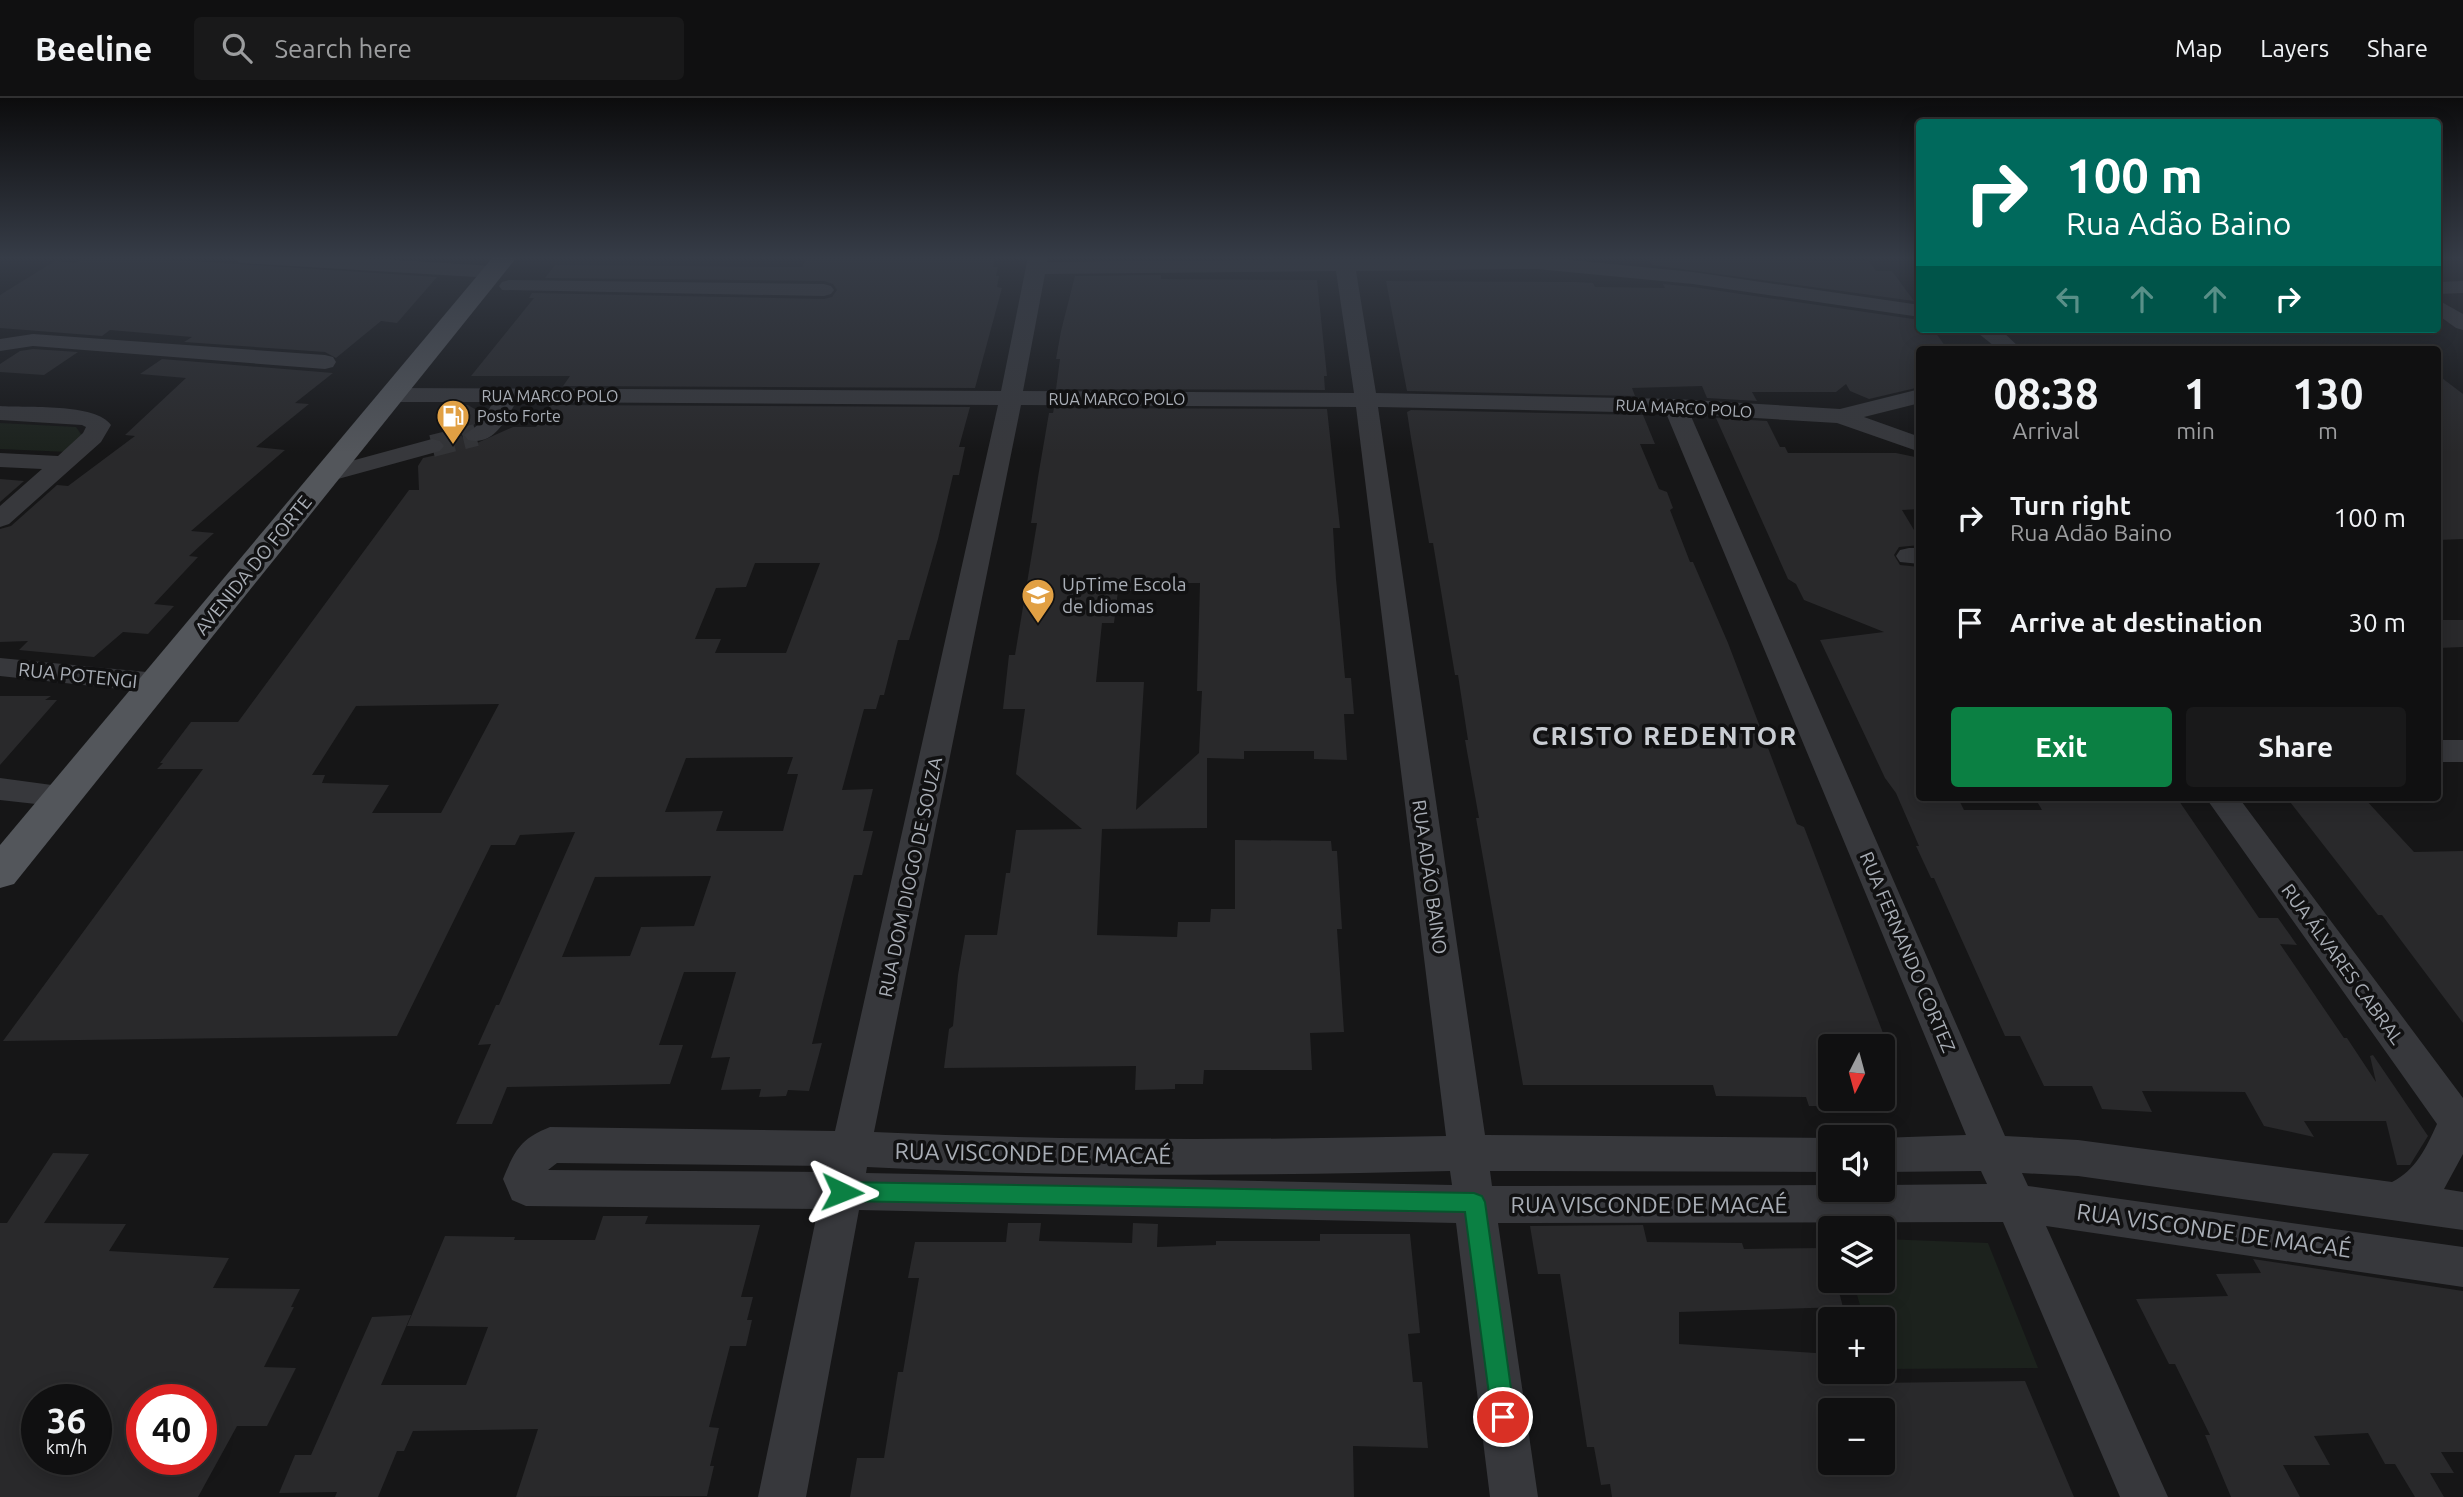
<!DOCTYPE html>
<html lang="en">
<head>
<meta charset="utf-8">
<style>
	body { margin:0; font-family:Ubuntu,sans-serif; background:#19191a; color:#f1f3f6; height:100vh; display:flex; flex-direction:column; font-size:26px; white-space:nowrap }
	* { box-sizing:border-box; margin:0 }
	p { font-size:23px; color:#9c9d9f }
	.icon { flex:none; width:38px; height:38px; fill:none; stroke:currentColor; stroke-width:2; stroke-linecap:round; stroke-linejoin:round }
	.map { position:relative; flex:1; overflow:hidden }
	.panel { position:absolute; left:1916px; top:248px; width:525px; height:455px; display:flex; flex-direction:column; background:#101011; border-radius:7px; box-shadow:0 4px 18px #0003,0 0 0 2px #303031 }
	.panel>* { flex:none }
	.banner { position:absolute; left:1916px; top:21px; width:525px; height:214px; border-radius:7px; box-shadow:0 4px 18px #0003,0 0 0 2px #303031; background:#00695c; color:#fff; overflow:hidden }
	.needle { width:46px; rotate:186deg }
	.tools { position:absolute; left:1818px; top:936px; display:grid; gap:14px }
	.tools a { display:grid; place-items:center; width:77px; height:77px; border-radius:7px; background:#101011; box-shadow:0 4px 18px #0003,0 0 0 2px #303031; font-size:35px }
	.speed { position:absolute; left:21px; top:1286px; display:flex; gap:14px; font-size:35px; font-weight:700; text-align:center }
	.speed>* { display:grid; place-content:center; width:91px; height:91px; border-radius:50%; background:#101011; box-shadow:0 4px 18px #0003,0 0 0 2px #303031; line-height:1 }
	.speed small { font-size:18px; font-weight:400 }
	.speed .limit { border:10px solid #d22; background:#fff; color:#111 }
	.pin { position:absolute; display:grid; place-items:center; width:60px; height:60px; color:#fff; margin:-30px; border:4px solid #fff; border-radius:50%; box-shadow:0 2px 7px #0007 }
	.me { position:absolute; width:77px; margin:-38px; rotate:92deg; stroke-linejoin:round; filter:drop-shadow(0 0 5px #0008) }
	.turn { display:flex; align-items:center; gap:24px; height:147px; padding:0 35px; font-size:32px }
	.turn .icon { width:91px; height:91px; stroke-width:2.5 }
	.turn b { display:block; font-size:49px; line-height:60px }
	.lanes { display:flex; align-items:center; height:66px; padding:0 35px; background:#0003; justify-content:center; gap:35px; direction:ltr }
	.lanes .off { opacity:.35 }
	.eta { display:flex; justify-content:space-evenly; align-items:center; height:119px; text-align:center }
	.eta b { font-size:42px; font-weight:700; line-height:49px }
	.primary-button { display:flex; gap:14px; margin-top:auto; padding:14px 35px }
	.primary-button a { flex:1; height:80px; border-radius:7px; background:#0b8043; color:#fff; font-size:28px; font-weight:700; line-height:80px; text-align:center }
	.primary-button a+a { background:#19191a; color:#f1f3f6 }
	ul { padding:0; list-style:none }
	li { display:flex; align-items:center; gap:21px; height:105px; padding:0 35px }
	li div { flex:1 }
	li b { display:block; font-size:26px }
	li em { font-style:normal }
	header { display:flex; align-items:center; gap:42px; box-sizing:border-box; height:98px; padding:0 35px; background:#101011; border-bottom:2px solid #303031 }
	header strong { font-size:33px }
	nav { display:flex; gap:38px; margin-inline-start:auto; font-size:24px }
	.search { width:490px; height:63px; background:#19191a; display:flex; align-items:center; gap:18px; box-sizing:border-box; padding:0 24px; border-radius:7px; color:#9c9d9f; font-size:26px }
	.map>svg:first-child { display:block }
	.green { fill:#1c221d }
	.building { fill:#29292b; fill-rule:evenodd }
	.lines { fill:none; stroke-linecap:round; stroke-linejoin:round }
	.minor-tunnel { stroke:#333437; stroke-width:22; stroke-dasharray:22 10; stroke-linecap:butt }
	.minor { fill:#37383c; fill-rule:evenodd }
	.major { fill:#53565b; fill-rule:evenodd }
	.route { fill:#0b8043; stroke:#07532c; stroke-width:2 }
	.labels { text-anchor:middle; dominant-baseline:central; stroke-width:7; stroke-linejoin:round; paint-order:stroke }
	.far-street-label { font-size:16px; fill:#a9aeb6; stroke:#111112 }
	.far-poi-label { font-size:16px; fill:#a9aeb6; stroke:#111112; text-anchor:start }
	.street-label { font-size:19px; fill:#a9aeb6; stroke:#111112 }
	.poi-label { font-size:19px; fill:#a9aeb6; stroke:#111112; text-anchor:start }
	.near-street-label { font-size:23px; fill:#a9aeb6; stroke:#111112 }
	.district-label { font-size:26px; font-weight:bold; letter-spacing:2px; fill:#c9cdd3; stroke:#111112 }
</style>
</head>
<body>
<header>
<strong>Beeline</strong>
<div class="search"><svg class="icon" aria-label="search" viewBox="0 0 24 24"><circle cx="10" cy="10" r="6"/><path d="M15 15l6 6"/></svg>Search here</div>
<nav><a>Map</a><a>Layers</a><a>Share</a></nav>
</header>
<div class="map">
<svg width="2463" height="1399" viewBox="0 0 2463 1399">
	<rect width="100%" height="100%" fill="#161617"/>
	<!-- green -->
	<g class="green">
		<polygon points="0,325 76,329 83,339 68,354 0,351"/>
		<polygon points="1883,1141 1988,1145 2038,1270 1883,1271 1883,1222 1864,1221 1853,1183 1883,1183"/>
	</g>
	<!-- building -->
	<g class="building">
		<polygon points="85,159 129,159 437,179 397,225 381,223 336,260 325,254 184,244 192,239 110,232 102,238 0,230 0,197 55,163 76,165"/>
		<polygon points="852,159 995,159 993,169 998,169 996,178 999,178 997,189 1002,190 975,290 563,288 570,278 471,278 534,200 529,200 532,195 824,201 832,199 837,192 833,186 824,183 545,180 555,167 802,169 806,161"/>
		<polygon points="1647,159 1869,163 1876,173 1892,173 1914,203 1652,167"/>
		<polygon points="1161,177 1161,181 1317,182 1327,278 1324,278 1325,292 1056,291 1060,261 1056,261 1061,233 1075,178"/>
		<polygon points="1386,183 1576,184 1593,185 1595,189 1665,190 1663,186 1693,189 1920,222 1920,231 1933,231 1948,252 1920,252 1920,289 1869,301 1850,293 1846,286 1836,294 1752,294 1757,303 1707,300 1702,288 1632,290 1635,298 1407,293"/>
		<polygon points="33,251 78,254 44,277 0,274 0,266 20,253"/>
		<polygon points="162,261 333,275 295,305 309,306 256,349 285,352 191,433 214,435 189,458 198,459 154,506 174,508 148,536 123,534 94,559 19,552 28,543 0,544 0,431 11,428 57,387 68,388 135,338 125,337 186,280 140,276"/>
		<polygon points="2438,277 2463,296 2463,441 2438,442"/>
		<path d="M463 307H468L483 316 480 322 461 337 466 344 477 345 513 329H536L550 307 970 309 959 349H965L959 377H953L938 441 909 542H898L884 597H880L876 611H864L842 692 873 691 863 733H873L862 777H854L812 946 822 945 809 993 788 992 786 998 759 999 761 991 721 992 730 959 711 960 736 874H684L659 947H683L670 986 507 989 492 1026H456L491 946 478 947 496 907H499L575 734 520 737 515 747H491L397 938 3 943 203 671H157L163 665H160L191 624H238L409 392H419L418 368 423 360 441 356 446 350 438 340ZM755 465H820L786 555H715L721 541H695L716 490 746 489ZM499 606 441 715H372L389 687 322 685 325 677H312L356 608ZM793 659 787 676H798L783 733H716L723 713 665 714 686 660ZM711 778 694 828 641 829 630 858 562 859 595 779Z"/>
		<path d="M1054 310 1327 311 1340 430H1333L1336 481 1345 580H1351L1354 616H1344L1347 662 1314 661V653H1244V661L1207 660V730L1102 731 1097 837 1177 839 1178 824H1210L1211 811H1235V742L1331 743 1332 753H1337L1342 831H1337L1344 934 1310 935 1312 972H1204L1203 986H1175V991L1135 992 1136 968 944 970 949 931 953 928 958 877 965 837H997L1006 775H1010L1016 732 1082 731 1016 676 1025 611H1003L1009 557H1015L1037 425H1031L1038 379 1049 315H1053ZM1147 485H1200L1197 593H1202L1199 655 1136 712 1144 584H1096L1102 525H1114L1118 493H1146Z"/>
		<polygon points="1411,312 1643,317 1655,346 1640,346 1659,391 1667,394 1673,410 1670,412 1690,464 1693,464 1728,545 1797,726 1804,729 1888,948 1830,948 1830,1008 1809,1008 1806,999 1716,998 1713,987 1523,987 1476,720 1479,720 1465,642 1468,642 1458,577 1455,577 1433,445 1429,445 1411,340 1407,314"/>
		<polygon points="1716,320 1767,323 1780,349 1785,349 1788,355 1896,355 1920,360 1920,411 1902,412 1920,442 1920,447 1899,449 1894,457 1900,467 1920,469 1920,700 1946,700 1948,704 1960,704 1964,712 2042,712 2035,700 2177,700 2259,820 2278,820 2297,847 2280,846 2344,940 2347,940 2376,984 2370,958 2373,957 2428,1038 2410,1067 2397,1067 2386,1023 2304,1023 2314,1039 2264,1028 2245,994 2142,993 2152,1014 2102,1011 2092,988 2044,988 2020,938 2005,938 1934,780 1931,780 1916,748 1919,748 1896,695 1885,680 1820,542 1884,534 1804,502 1796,486 1788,481"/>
		<polygon points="0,381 24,383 0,404"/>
		<polygon points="2438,522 2463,522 2463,549 2438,550"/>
		<polygon points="0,598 51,598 45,602 57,602 0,667"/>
		<polygon points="2287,700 2364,700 2414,754 2463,753 2463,925 2382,817 2378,817"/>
		<path d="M53 1055 89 1056 44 1125 126 1126 109 1153 229 1160 213 1190 300 1191 291 1209H294L264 1269 296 1270 267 1328H237L198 1399H0V1125H7ZM37 1302H96V1362H37ZM142 1302H201V1362H142Z"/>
		<polygon points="603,1118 648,1118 645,1126 760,1127 741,1199 753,1199 747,1222 752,1222 746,1248 730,1248 709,1329 719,1330 710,1368 714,1368 707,1398 516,1399 538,1331 413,1333 404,1353 397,1353 378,1399 335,1399 337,1394 279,1395 295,1357 311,1357 372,1219 411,1217 381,1287 466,1287 488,1229 407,1228 445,1138 515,1139 514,1142 595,1142"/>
		<polygon points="1008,1125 1041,1125 1039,1143 1132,1145 1133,1125 1158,1126 1157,1149 1216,1147 1216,1143 1320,1143 1320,1136 1410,1136 1420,1235 1408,1236 1413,1284 1422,1284 1428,1350 1353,1348 1354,1399 850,1399 857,1360 884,1360 898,1274 903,1274 919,1180 908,1180 915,1144 1006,1144"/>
		<path d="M1643 1127 1647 1144 1742 1145 1744 1151 1826 1150 1830 1166V1183H1836L1843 1209 1679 1214V1246L1830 1256V1274H1872L1875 1285 2025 1283 2074 1399H1612L1610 1386 1601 1387 1594 1349H1587L1560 1176H1538L1530 1128ZM1830 1312H1883V1365H1830Z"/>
		<polygon points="2253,1161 2463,1193 2463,1354 2441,1354 2454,1375 2430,1375 2444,1399 2415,1399 2395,1366 2385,1366 2368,1335 2314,1338 2330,1367 2283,1367 2300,1399 2231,1399 2205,1337 2210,1337 2175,1266 2169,1266 2136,1201 2228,1198 2216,1176 2261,1175"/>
	</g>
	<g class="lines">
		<!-- minor-tunnel -->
		<polyline class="minor-tunnel" points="432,348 476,337"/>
		<!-- minor -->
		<g class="minor">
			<polygon points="231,159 347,159 493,168 503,174 493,180 240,165"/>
			<path d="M1028 159H1048L1047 164 1540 159 1693 174 1920 207V219L1693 186 1537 171 1356 173 1376 295 1675 301 1840 311 1920 291V305L1864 319 1920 339V354L1837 325 1690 316 2005 1038 2078 1042 2392 1084C2416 1072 2426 1050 2437 1026L2206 700H2239L2463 1000V1056L2444 1091 2463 1094V1132L2078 1078 2022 1075 2028 1088 2463 1149V1189L2046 1128 2168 1399H2120L2003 1124 1498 1125 1538 1399H1490L1456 1125 859 1112 806 1399H758L818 1111 526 1108 512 1102 503 1081C515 1052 520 1041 550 1029L835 1033 998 307 516 304C505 323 494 348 468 342L464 337 482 324 493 304H394L386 302 383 297 386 292 394 290 1001 293ZM1336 173 1354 295 1023 293 1045 176ZM1021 307 1356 309 1446 1038C1256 1042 1064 1043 874 1034ZM1378 309 1666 315 1966 1037 1879 1040H1883V1074L1981 1073 1987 1086 1883 1087V1092H1830V1087L1492 1088 1490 1073 1830 1074V1040H1834L1485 1037ZM557 1065 828 1068 826 1074 548 1072ZM867 1069C1061 1079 1256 1078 1450 1073L1452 1087 866 1075Z"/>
			<polygon points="509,182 824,186 831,188 834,192 831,196 824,198 502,192 499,188 502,184"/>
			<polygon points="2463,183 2463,195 2438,196 2438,184"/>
			<polygon points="2438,202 2463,216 2463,232 2456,230 2438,217"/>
			<polygon points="1973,231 2000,231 2022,252 1999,252"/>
			<polygon points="33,236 325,257 333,259 336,264 333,269 325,271 33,248 0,253 0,241"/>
			<path d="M0 308C26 310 96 305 111 327L101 344 9 426 0 429V408L42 371 0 369V355L58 358 83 335 86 329 82 327 0 322Z"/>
			<polygon points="432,341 440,343 444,348 440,353 327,384 318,382 315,377 318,372"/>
			<polygon points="1909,450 1920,450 1920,466 1900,464 1896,458 1900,452"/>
			<polygon points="0,560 157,575 167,578 171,585 167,592 157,595 0,578"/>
			<rect x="2438" y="642" width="25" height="22"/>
			<polygon points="0,680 74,690 79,698 74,706 63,709 0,702"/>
		</g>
		<!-- major -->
		<polygon class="major" points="493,159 517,159 14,786 0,790 0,747"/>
	</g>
	<!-- sky -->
	<linearGradient id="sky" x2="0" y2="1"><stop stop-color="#0c0c0d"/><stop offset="0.45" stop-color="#363c47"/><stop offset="1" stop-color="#363c47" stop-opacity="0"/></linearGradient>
	<rect width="2463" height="355" fill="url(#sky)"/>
	<!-- route -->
	<polygon class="route" points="842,1084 1474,1095 1482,1098 1485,1104 1515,1319 1511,1327 1503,1331 1495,1327 1492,1319 1465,1114 842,1103 835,1100 832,1094 835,1087"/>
	<!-- icons -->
	<defs>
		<symbol id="fuel-pin" viewBox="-11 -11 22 30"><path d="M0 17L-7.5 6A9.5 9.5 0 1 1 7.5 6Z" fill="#e1a044" stroke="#111112"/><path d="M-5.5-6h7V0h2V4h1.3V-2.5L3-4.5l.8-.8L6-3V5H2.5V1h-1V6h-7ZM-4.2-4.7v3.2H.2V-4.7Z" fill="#fff"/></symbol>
		<symbol id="school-pin" viewBox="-11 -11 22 30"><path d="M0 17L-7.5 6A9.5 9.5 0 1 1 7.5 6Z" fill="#e1a044" stroke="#111112"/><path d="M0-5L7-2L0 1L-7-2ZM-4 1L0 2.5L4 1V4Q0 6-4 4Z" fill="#fff"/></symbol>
	</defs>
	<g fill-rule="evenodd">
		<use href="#fuel-pin" x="434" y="299" width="38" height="52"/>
		<use href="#school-pin" x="1019" y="478" width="38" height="52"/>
	</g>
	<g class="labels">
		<!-- far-street labels -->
		<g class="far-street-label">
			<text x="550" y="298">RUA MARCO POLO</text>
			<text x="1117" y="301">RUA MARCO POLO</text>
			<text transform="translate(1684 310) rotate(3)">RUA MARCO POLO</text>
		</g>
		<!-- far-poi labels -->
		<g class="far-poi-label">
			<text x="477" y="318">Posto Forte</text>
		</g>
		<!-- street labels -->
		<g class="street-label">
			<text transform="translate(253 467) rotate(-51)">AVENIDA DO FORTE</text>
			<text transform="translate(78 577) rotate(6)">RUA POTENGI</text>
			<text transform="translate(910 779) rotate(-78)">RUA DOM DIOGO DE SOUZA</text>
			<text transform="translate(1430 779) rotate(82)">RUA ADÃO BAINO</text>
			<text transform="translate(1908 854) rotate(67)">RUA FERNANDO CORTEZ</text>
			<text transform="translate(2343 866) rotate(54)">RUA ÁLVARES CABRAL</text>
		</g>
		<!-- poi labels -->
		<g class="poi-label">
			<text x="1062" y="486">UpTime Escola<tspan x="1062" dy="22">de Idiomas</tspan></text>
		</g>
		<!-- near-street labels -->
		<g class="near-street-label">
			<text transform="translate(1033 1055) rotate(1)">RUA VISCONDE DE MACAÉ</text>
			<text x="1649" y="1106">RUA VISCONDE DE MACAÉ</text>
			<text transform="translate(2214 1132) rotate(8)">RUA VISCONDE DE MACAÉ</text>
		</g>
		<!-- district labels -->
		<g class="district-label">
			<text x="1665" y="637">CRISTO REDENTOR</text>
		</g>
	</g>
</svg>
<div class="tools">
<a><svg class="needle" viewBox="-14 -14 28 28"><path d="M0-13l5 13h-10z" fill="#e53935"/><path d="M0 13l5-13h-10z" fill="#9c9d9f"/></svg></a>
<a><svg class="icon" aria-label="sound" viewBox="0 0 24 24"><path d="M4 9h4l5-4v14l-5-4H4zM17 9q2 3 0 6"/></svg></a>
<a><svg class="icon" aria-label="layers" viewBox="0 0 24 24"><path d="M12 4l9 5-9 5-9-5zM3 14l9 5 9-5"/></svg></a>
<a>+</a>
<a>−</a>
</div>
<div class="speed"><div>36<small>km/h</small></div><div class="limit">40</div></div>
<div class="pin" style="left:1503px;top:1319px;background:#d93025"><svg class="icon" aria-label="arrive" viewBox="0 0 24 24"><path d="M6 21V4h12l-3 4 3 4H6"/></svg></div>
<svg class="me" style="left:842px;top:1094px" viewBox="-20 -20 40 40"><path d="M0-17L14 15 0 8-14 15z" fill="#0b8043" stroke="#fff" stroke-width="4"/></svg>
<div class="banner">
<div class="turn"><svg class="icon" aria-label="right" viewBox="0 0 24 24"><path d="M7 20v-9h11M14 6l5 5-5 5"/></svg><div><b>100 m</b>Rua Adão Baino</div></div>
<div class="lanes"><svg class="icon off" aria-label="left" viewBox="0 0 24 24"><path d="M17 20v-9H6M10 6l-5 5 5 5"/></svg><svg class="icon off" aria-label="ahead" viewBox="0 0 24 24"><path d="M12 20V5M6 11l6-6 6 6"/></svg><svg class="icon off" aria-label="ahead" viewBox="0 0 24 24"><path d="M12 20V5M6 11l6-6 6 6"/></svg><svg class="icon" aria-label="right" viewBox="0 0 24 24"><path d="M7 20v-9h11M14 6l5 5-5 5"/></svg></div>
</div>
<section class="panel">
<div class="eta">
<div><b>08:38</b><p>Arrival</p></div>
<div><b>1</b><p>min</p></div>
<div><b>130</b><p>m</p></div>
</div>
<ul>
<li><svg class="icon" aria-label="right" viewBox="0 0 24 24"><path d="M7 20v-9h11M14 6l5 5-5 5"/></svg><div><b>Turn right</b><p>Rua Adão Baino</p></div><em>100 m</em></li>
<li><svg class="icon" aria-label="arrive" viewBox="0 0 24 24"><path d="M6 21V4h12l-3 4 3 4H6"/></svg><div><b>Arrive at destination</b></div><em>30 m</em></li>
</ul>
<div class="primary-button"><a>Exit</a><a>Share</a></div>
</section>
</div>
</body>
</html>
